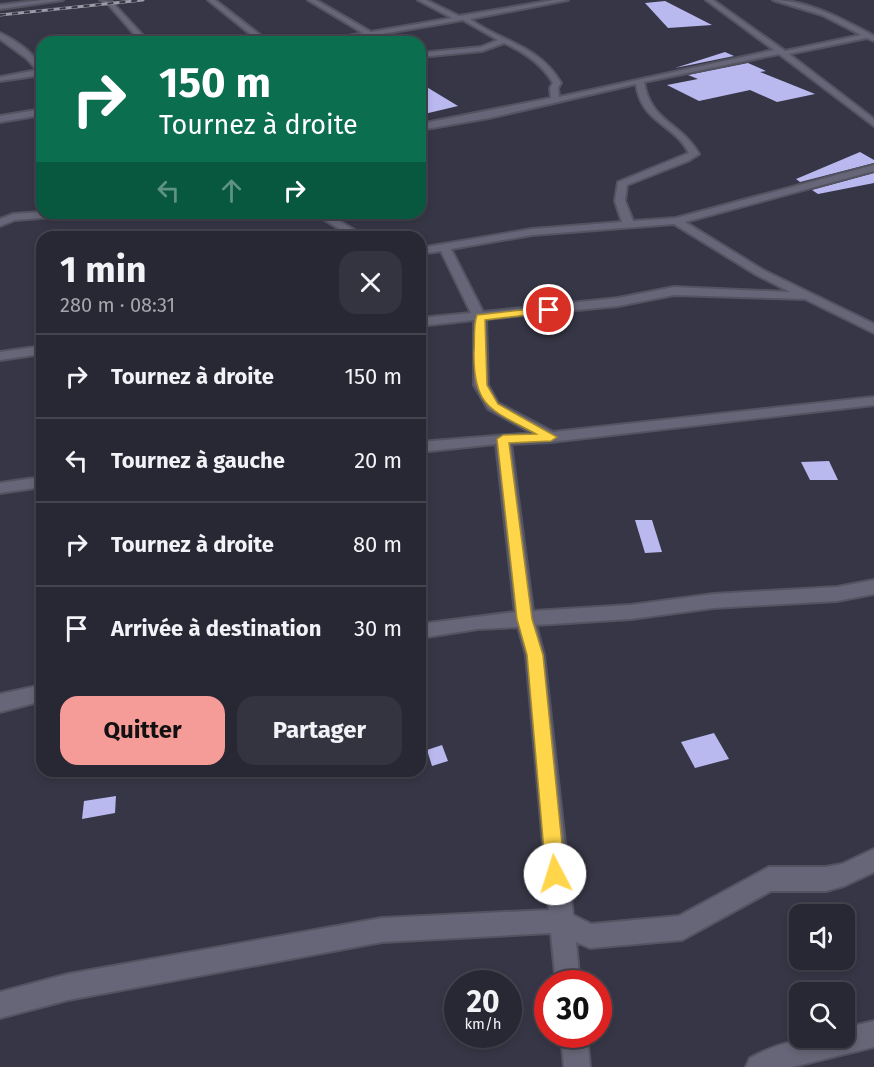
<!DOCTYPE html>
<html lang="fr">
<head>
<meta charset="utf-8">
<style>
	body { margin:0; font-family:"Fira Sans",sans-serif; background:#343440; color:#f1f3f6; height:100vh; display:flex; flex-direction:column; font-size:22px; white-space:nowrap }
	* { box-sizing:border-box; margin:0 }
	p { font-size:20px; color:#a5a6ac }
	.icon { flex:none; width:33px; height:33px; fill:none; stroke:currentColor; stroke-width:2; stroke-linecap:round; stroke-linejoin:round }
	.map { position:relative; flex:1; overflow:hidden }
	.sheet { position:absolute; left:36px; top:231px; width:390px; height:546px; display:flex; flex-direction:column; background:#282834; border-radius:18px; box-shadow:0 3px 9px #0003,0 0 0 2px #44444f }
	.sheet>* { flex:none }
	.hud { position:absolute; left:36px; top:36px; width:390px; height:183px; border-radius:18px; box-shadow:0 3px 9px #0003,0 0 0 2px #44444f; background:#0b6e4f; color:#fff; overflow:hidden }
	.controls { position:absolute; left:789px; top:904px; display:grid; gap:12px }
	.controls a { display:grid; place-items:center; width:66px; height:66px; border-radius:12px; background:#282834; box-shadow:0 3px 9px #0003,0 0 0 2px #44444f; font-size:30px }
	.speed { position:absolute; left:444px; top:970px; display:flex; gap:12px; font-size:30px; font-weight:700; text-align:center }
	.speed>* { display:grid; place-content:center; width:78px; height:78px; border-radius:50%; background:#282834; box-shadow:0 3px 9px #0003,0 0 0 2px #44444f; line-height:1 }
	.speed small { font-size:15px; font-weight:400 }
	.speed .limit { border:9px solid #d22; background:#fff; color:#111 }
	.pin { position:absolute; display:grid; place-items:center; width:51px; height:51px; color:#fff; margin:-26px; border:3px solid #fff; border-radius:50%; box-shadow:0 2px 6px #0007 }
	.me { position:absolute; width:66px; margin:-33px; rotate:355deg; stroke-linejoin:round; filter:drop-shadow(0 0 4px #0008) }
	.turn { display:flex; align-items:center; gap:21px; height:126px; padding:0 24px; font-size:27px }
	.turn .icon { width:78px; height:78px; stroke-width:2.5 }
	.turn b { display:block; font-size:42px; line-height:51px }
	.lanes { display:flex; align-items:center; height:57px; padding:0 24px; background:#0003; justify-content:center; gap:30px; direction:ltr }
	.lanes .off { opacity:.35 }
	.round { display:grid; place-items:center; flex:none; width:63px; height:63px; border-radius:18px; background:#343440 }
	.head { display:flex; align-items:center; justify-content:space-between; height:102px; padding:0 24px }
	h1 { font-size:36px; font-weight:700; line-height:45px }
	.action { display:flex; gap:12px; margin-top:auto; padding:12px 24px }
	.action a { flex:1; height:69px; border-radius:18px; background:#f59b98; color:#111; font-size:24px; font-weight:700; line-height:69px; text-align:center }
	.action a+a { background:#343440; color:#f1f3f6 }
	ul { padding:0; list-style:none }
	li { display:flex; align-items:center; gap:18px; height:84px; padding:0 24px; border-top:2px solid #44444f }
	li div { flex:1 }
	li b { display:block; font-size:22px }
	li em { font-style:normal }
	.map>svg:first-child { display:block }
	.building { fill:#b9b9f0 }
	.lines { fill:none; stroke-linecap:round; stroke-linejoin:round }
	.minor-casing { stroke:#535361; stroke-width:4 }
	.minor { fill:#666678; fill-rule:evenodd }
	.rail-casing { stroke:#9c9ca8; stroke-width:3 }
	.rail { stroke:#363646; stroke-width:2; stroke-dasharray:6; stroke-linecap:butt }
	.route { fill:#ffd54a; stroke:#a68a30; stroke-width:1.5 }
</style>
</head>
<body>
<div class="map">
<svg width="874" height="1067" viewBox="0 0 874 1067">
	<rect width="100%" height="100%" fill="#363646"/>
	<!-- building -->
	<g class="building">
		<polygon points="665,1 712,25 668,28 645,3"/>
		<polygon points="725,52 734,56 675,68"/>
		<polygon points="748,63 766,71 760,72 815,94 777,102 750,90 699,101 667,85 698,79 688,75"/>
		<polygon points="420,83 458,106 420,115"/>
		<polygon points="860,152 874,160 874,163 800,182 796,179"/>
		<polygon points="874,173 874,183 818,194 812,190"/>
		<polygon points="829,461 838,480 810,480 801,462"/>
		<polygon points="635,520 652,520 662,552 645,553"/>
		<polygon points="714,733 729,759 695,768 681,742"/>
		<polygon points="442,745 448,761 432,766 427,750"/>
		<polygon points="116,796 115,813 82,819 84,801"/>
	</g>
	<g class="lines">
		<defs>
			<g id="minor">
				<polygon points="43,0 63,0 0,9 0,5"/>
				<polygon points="100,0 112,2 149,42 141,42 108,4"/>
				<polygon points="208,0 215,0 269,42 260,42"/>
				<path d="M308 0H316L371 32 452 18 418 0H426L459 16 554 0H568L470 19C503 43 539 45 561 83L558 88 559 97 774 50 706 0H713L785 51 861 35 822 15 773 0C808 0 844 20 874 36V41L867 38 789 54 874 119V126L779 54 644 82C650 122 682 123 699 154L688 161 627 185 625 201 633 221 676 218 874 165V171L685 222 763 270 874 324V333L805 299 674 295 618 306 486 319 488 385 498 403 553 432 874 397V405L551 442 511 444 533 611 631 605 713 594 837 587 874 580V594L837 601 713 608 631 619 536 625 544 655 573 915 591 924 679 916 769 867H826L842 864 874 849V872L844 886 826 891H771L682 940 590 948 576 942 580 984H556L551 933 382 942 68 1000 0 1018V992L68 974 382 918 549 910 526 655 518 627 478 629 420 638V624L515 612 496 444 420 452V442L532 433 488 409 474 385V320L420 326V318L471 313 441 251 420 254V248L532 229 622 222 615 201 618 182 689 153C674 123 642 124 636 84L489 118 420 130V124L551 98 550 88 553 83C542 64 524 52 504 43L482 51 420 57V53L481 47 498 40 463 20 376 35 387 42H378L368 36 320 42 363 33ZM674 224 755 274 790 292 674 287 618 298 483 312 451 249 532 235Z"/>
				<path d="M0 33C15 40 42 57 42 75L0 81V77L37 70 26 58 0 39Z"/>
				<polygon points="42,109 42,115 0,122 0,116"/>
				<polygon points="42,212 70,213 65,216 15,220 0,226 0,219 13,214"/>
				<polygon points="313,213 326,213 366,237 353,237"/>
				<polygon points="42,346 42,354 0,360 0,352"/>
				<polygon points="42,477 42,487 0,493 0,483"/>
				<polygon points="42,685 42,701 0,712 0,694"/>
				<path d="M874 1021V1047L792 1067H746L750 1058C784 1040 806 1038 844 1038V1028Z"/>
				<polygon points="561,1035 587,1035 590,1067 564,1067"/>
			</g>
		</defs>
		<!-- minor casing -->
		<use href="#minor" class="minor-casing"/>
		<!-- minor -->
		<use href="#minor" class="minor"/>
		<defs>
			<polyline id="rail" points="0,15 143,0"/>
		</defs>
		<!-- rail casing -->
		<use href="#rail" class="rail-casing"/>
		<!-- rail -->
		<use href="#rail" class="rail"/>
	</g>
	<!-- route -->
	<path class="route" d="M549 307 554 310 552 312 485 320 487 385 498 404 557 437 551 441 509 443 532 619 543 655 565 874 562 880 555 883 549 880 546 874 527 655 517 619 497 439 503 435 536 434C492 410 473 408 474 352 475 341 473 326 477 315Z"/>
</svg>
<div class="controls">
<a><svg class="icon" aria-label="sound" viewBox="0 0 24 24"><path d="M4 9h4l5-4v14l-5-4H4zM17 9q2 3 0 6"/></svg></a>
<a><svg class="icon" aria-label="search" viewBox="0 0 24 24"><circle cx="10" cy="10" r="6"/><path d="M15 15l6 6"/></svg></a>
</div>
<div class="speed"><div>20<small>km/h</small></div><div class="limit">30</div></div>
<div class="pin" style="left:549px;top:310px;background:#d93025"><svg class="icon" aria-label="arrive" viewBox="0 0 24 24"><path d="M6 21V4h12l-3 4 3 4H6"/></svg></div>
<svg class="me" style="left:555px;top:874px" viewBox="-20 -20 40 40"><circle r="19" fill="#fff"/><path d="M0-13L10 11 0 6-10 11z" fill="#ffd54a"/></svg>
<div class="hud">
<div class="turn"><svg class="icon" aria-label="right" viewBox="0 0 24 24"><path d="M7 20v-9h11M14 6l5 5-5 5"/></svg><div><b>150 m</b>Tournez à droite</div></div>
<div class="lanes"><svg class="icon off" aria-label="left" viewBox="0 0 24 24"><path d="M17 20v-9H6M10 6l-5 5 5 5"/></svg><svg class="icon off" aria-label="ahead" viewBox="0 0 24 24"><path d="M12 20V5M6 11l6-6 6 6"/></svg><svg class="icon" aria-label="right" viewBox="0 0 24 24"><path d="M7 20v-9h11M14 6l5 5-5 5"/></svg></div>
</div>
<section class="sheet">
<div class="head"><div><h1>1 min</h1><p>280 m · 08:31</p></div><a class="round"><svg class="icon" aria-label="close" viewBox="0 0 24 24"><path d="M6 6l12 12M18 6L6 18"/></svg></a></div>
<ul>
<li><svg class="icon" aria-label="right" viewBox="0 0 24 24"><path d="M7 20v-9h11M14 6l5 5-5 5"/></svg><div><b>Tournez à droite</b></div><em>150 m</em></li>
<li><svg class="icon" aria-label="left" viewBox="0 0 24 24"><path d="M17 20v-9H6M10 6l-5 5 5 5"/></svg><div><b>Tournez à gauche</b></div><em>20 m</em></li>
<li><svg class="icon" aria-label="right" viewBox="0 0 24 24"><path d="M7 20v-9h11M14 6l5 5-5 5"/></svg><div><b>Tournez à droite</b></div><em>80 m</em></li>
<li><svg class="icon" aria-label="arrive" viewBox="0 0 24 24"><path d="M6 21V4h12l-3 4 3 4H6"/></svg><div><b>Arrivée à destination</b></div><em>30 m</em></li>
</ul>
<div class="action"><a>Quitter</a><a>Partager</a></div>
</section>
</div>
</body>
</html>
